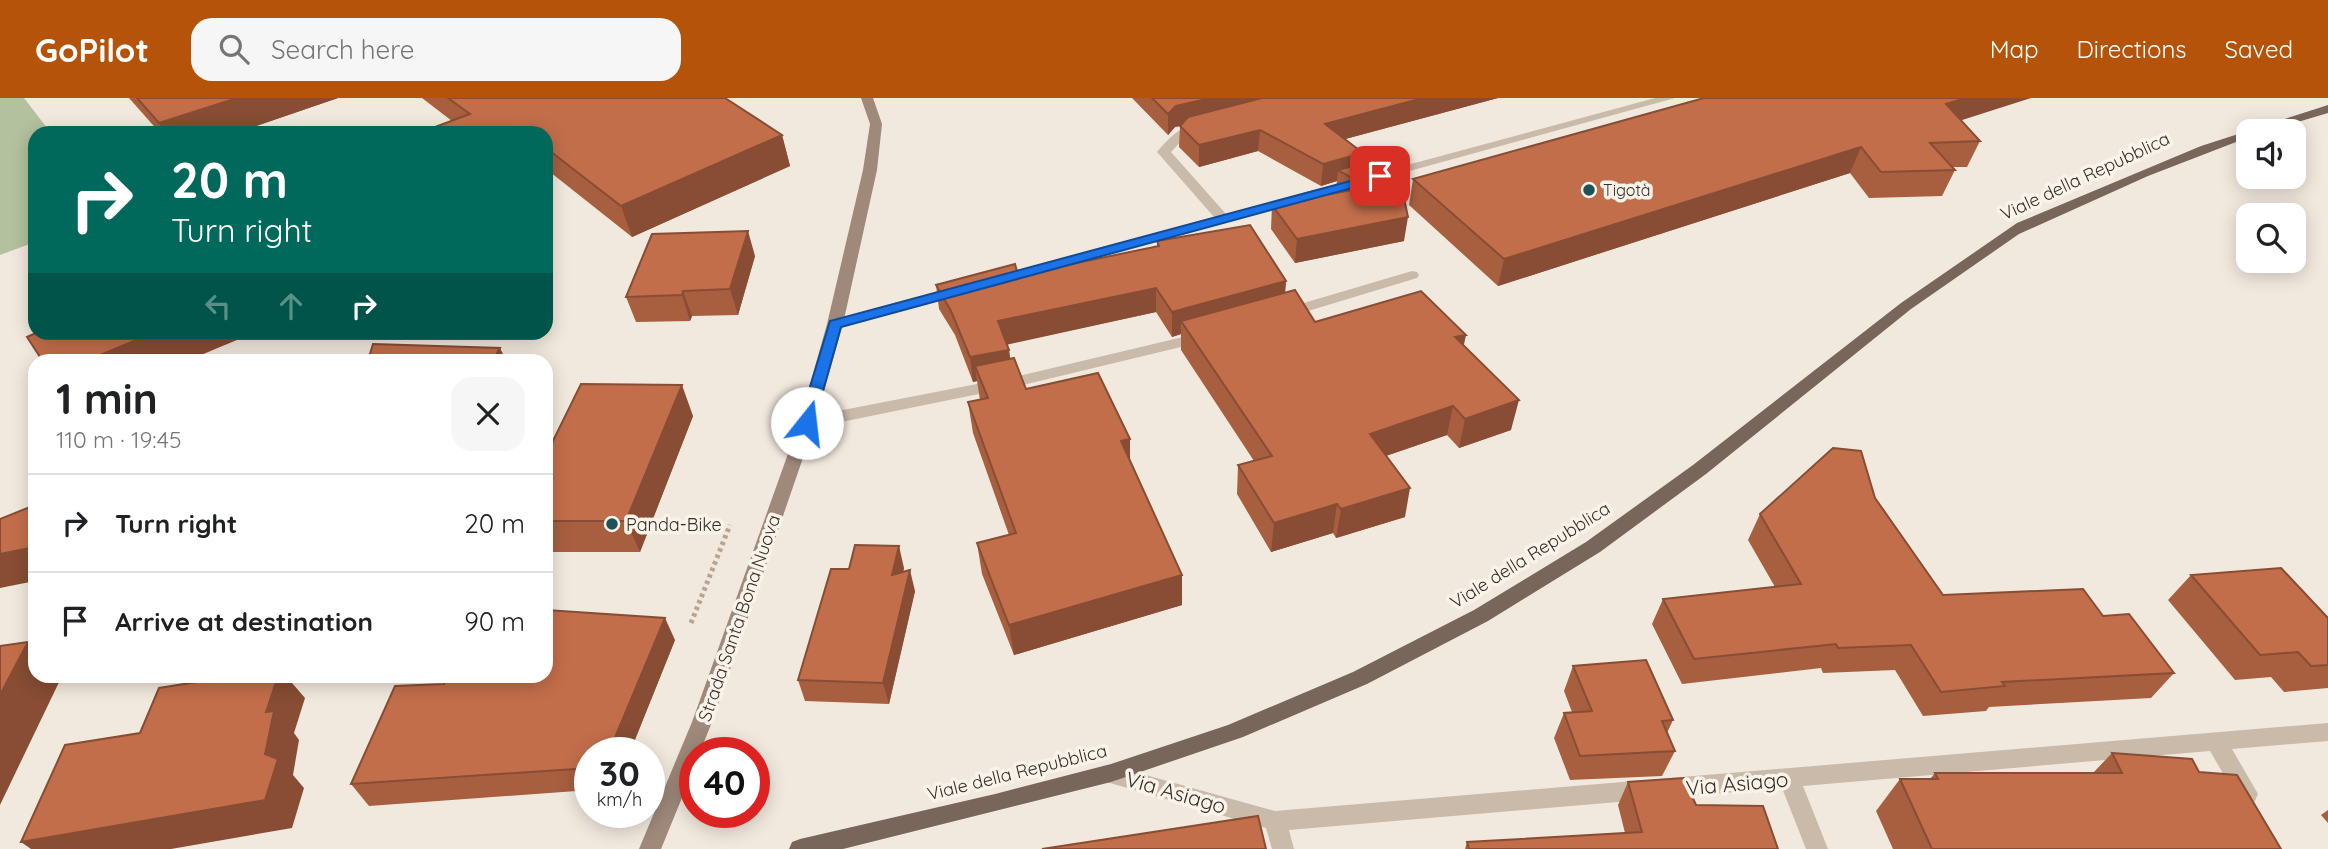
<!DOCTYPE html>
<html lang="en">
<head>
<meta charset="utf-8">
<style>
	body { margin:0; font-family:Quicksand,sans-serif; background:#f6f6f6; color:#202124; height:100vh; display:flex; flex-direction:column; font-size:26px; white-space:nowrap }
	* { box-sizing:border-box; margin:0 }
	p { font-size:23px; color:#757577 }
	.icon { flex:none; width:38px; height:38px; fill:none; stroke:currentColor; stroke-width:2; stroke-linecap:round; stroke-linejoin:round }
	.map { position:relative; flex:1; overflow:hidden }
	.drawer { position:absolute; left:28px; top:256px; width:525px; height:329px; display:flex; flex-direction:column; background:#fff; border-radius:21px; box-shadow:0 4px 18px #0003 }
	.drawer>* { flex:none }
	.top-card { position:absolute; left:28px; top:28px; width:525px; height:214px; border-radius:21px; box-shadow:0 4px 18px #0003; background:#00695c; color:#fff; overflow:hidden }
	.fabs { position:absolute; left:2236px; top:21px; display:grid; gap:14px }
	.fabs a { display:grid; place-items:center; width:70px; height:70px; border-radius:14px; background:#fff; box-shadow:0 4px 18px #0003; font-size:35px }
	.speed { position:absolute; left:574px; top:639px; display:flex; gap:14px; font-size:35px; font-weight:700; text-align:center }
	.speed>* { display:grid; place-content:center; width:91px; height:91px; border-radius:50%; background:#fff; box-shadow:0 4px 18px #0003; line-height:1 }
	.speed small { font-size:18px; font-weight:400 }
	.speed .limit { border:10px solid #d22; background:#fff; color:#111 }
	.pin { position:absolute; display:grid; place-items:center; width:60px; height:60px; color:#fff; margin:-30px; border-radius:14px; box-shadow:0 4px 10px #0006 }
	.me { position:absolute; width:77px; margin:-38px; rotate:16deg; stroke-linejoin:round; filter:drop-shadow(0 0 5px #0008) }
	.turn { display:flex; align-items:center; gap:24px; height:147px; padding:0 28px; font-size:32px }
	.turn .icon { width:91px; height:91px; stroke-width:2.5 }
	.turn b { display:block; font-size:49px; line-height:60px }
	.lanes { display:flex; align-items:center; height:66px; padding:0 28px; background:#0003; justify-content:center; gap:35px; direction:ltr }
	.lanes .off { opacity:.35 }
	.round { display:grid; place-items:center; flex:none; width:74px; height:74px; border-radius:21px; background:#f6f6f6 }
	.overview { display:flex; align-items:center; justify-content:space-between; height:119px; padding:0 28px }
	h1 { font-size:42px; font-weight:700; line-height:52px }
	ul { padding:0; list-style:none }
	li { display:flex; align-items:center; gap:21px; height:98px; padding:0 28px; border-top:2px solid #e0e0e0 }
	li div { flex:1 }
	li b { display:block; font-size:26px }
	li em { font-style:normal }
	header { display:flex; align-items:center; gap:42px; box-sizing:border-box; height:98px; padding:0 35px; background:#b45309; color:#fff }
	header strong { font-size:33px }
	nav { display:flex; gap:38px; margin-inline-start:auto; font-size:24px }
	.search { width:490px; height:63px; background:#f6f6f6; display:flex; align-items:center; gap:18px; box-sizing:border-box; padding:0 24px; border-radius:21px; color:#757577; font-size:26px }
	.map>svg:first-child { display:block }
	.green { fill:#b3c19e }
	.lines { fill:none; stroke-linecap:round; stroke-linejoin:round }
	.path { stroke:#b6a494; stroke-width:5; stroke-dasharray:3.5 3.5; stroke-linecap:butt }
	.lane { fill:#cabaaa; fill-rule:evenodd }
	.street { fill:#cabaaa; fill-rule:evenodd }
	.secondary { fill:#9e897b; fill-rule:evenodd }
	.primary { fill:#79665b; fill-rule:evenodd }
	.wall { fill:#a85f40 }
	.shaded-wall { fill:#884d34 }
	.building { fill:#c36e4b; stroke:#884d34; stroke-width:2 }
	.route { fill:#1a73e8; stroke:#114b97; stroke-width:2 }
	.poi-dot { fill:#1f5158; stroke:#f9f3ea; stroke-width:2.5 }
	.labels { text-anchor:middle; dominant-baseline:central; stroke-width:7; stroke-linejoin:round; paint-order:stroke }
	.far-poi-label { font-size:16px; fill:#372e29; stroke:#f9f3ea; text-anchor:start }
	.street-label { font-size:18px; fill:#372e29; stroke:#f9f3ea }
	.poi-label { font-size:18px; fill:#372e29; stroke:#f9f3ea; text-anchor:start }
	.near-street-label { font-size:21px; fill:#372e29; stroke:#f9f3ea }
</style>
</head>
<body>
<header>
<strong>GoPilot</strong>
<div class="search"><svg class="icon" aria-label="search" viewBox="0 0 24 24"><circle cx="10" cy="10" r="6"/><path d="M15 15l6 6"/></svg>Search here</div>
<nav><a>Map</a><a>Directions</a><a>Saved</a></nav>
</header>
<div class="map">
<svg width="2328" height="751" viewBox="0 0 2328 751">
	<rect width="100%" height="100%" fill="#f2e9de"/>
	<!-- green -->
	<polygon class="green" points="0,0 24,0 51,35 35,35 35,144 0,157"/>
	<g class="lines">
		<!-- path -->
		<polyline class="path" points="691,525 730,427"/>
		<!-- lane -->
		<g class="lane">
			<polygon points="1412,173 1417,174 1419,177 1417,180 1285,220 1277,215 1280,212"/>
			<polygon points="1204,234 1210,236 1212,239 1210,242 1023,287 807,331 799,325 807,319 1023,277"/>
		</g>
		<!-- street -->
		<g class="street">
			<path d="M1655 0H1675L1002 185H992L990 182 992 179 1214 119 1157 54C1170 39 1182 25 1204 27L1205 30 1186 38 1171 54 1226 116Z"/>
			<polygon points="959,187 964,189 966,192 964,195 835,231 827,226 830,223"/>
			<polygon points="2328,625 2328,643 2232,651 2258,696 2255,703 2247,706 2239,703 2210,653 1803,688 1828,751 1806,751 1782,690 1289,732 1294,751 1272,751 1266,730 1110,685 1102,683 1099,676 1102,669 1110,667 1275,713"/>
		</g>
		<!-- secondary -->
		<polygon class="secondary" points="861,0 873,0 882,26 877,72 843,226 815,325 712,624 700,654 695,654 695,668 661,751 639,751 692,624 799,325 827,226 863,72 870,26"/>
		<!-- primary -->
		<polygon class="primary" points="2328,7 2328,15 2268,33 2249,33 2249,39 2148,78 2019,136 1911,211 1706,376 1600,454 1488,523 1367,586 1243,639 1111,684 843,751 789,751 792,744 800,741 995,696 1111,666 1228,627 1353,574 1474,512 1586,444 1693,367 1901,205 2017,125 2201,48"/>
	</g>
	<!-- wall -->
	<g class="wall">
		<polygon points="129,0 338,0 236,35 160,35"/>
		<polygon points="422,0 725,0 782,37 790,68 632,139 550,74 546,75 546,35 452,23"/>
		<polygon points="1132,0 1498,0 1345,41 1363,55 1362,66 1394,83 1404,143 1295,165 1271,131 1272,107 1335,95 1337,83 1321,88 1258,53 1199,69 1179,49 1180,28 1175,29 1168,37"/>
		<polygon points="1961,23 1980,43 1967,69 1953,69 1955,72 1942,98 1869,100 1850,75 1498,188 1409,107 1413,81"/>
		<polygon points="1157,143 1286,183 1285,194 1315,224 1464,248 1511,332 1459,350 1447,337 1386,358 1405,419 1336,440 1333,435 1271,454 1237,396 1238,367 1254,363 1181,252 1181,236 1172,239 1156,214 1007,246 1009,252 1010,261 1026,291 1130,363 1182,507 1014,557 982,476 977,445 1009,437 973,335 968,304 980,302 977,283 973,284 955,237 939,211 936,187 1018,177 1157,148"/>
		<polygon points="755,158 738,217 692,218 690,223 636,224 626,199"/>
		<polygon points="693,318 640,454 546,454 546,357"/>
		<polygon points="1875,400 1943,497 2103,518 2174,575 2151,600 1989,609 1986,613 1923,618 1895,572 1823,575 1821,570 1682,586 1652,526 1663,501 1775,489 1748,442 1760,416"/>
		<polygon points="904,470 903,474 915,493 889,606 805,603 798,582 849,471"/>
		<polygon points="2191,477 2328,520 2328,590 2284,594 2271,579 2235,582 2168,502"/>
		<polygon points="675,542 630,654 590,654 590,692 369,708 351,686 444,586"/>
		<polygon points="1573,568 1673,622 1667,635 1675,653 1662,678 1570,682 1554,640 1564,615 1572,614 1564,593"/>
		<polygon points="2112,655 2199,674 2281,751 1893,751 1876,713 1900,681 1930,681 1935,675 2093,675"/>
		<polygon points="1628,684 1696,707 1778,751 1465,751 1467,744 1625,735 1618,707"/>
		<polygon points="2328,712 2328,725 2321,717"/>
	</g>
	<!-- shaded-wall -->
	<g class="shaded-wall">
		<polygon points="237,0 338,0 236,35 165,35 159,25"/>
		<polygon points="1211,0 1298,0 1175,29 1168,37 1168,16 1176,8"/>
		<polygon points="1423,0 1498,0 1323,47 1325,26"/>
		<polygon points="1965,0 2031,0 1934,31 1946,6"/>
		<polygon points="1260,32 1258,53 1199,69 1199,47"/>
		<polygon points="782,37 790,68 632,139 621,108"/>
		<polygon points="1861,49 1850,75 1498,188 1504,161"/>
		<polygon points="1363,55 1361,77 1338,72 1337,83 1321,88 1323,66"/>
		<polygon points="546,64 550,74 546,75"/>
		<polygon points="1408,119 1404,143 1295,165 1297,141"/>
		<polygon points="748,133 755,158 738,217 730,191"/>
		<polygon points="1286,183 1284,207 1181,223 1181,236 1172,239 1172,214"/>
		<polygon points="1156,190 1156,214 1001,248 998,223"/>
		<polygon points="683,193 692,218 690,223 682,197"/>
		<polygon points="156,234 256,234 189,262 88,262"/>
		<polygon points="1466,237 1460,265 1455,239"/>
		<polygon points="500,250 506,262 493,262"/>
		<polygon points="1009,252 1012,276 975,268 977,283 973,284 970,259"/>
		<polygon points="682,287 693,318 640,454 626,423"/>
		<polygon points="1519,302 1511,332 1459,350 1465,321"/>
		<polygon points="1453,308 1447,337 1365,365 1370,336"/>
		<polygon points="1130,341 1130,372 1121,343"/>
		<polygon points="1410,390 1405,419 1336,440 1341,411"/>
		<polygon points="1337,406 1333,435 1271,454 1274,425"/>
		<polygon points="899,448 904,470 897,498 892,477"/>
		<polygon points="35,449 35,483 0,490 0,456"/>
		<polygon points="910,472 915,493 889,606 883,585"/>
		<polygon points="1182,477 1182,507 1014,557 1009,527"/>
		<polygon points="665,520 675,542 630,654 609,654"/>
		<polygon points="28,544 35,551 35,578 62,578 0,707 0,597"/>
		<polygon points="278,578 286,578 305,600 294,635 299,642 293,677 304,690 292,730 171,751 31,751 21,744 265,656 266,614"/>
	</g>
	<!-- building -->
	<g class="building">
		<polygon points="137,0 237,0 159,25"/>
		<polygon points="448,0 725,0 782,37 621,108 546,50 546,35 419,35 470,16"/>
		<polygon points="1152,0 1211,0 1176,8 1168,16"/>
		<polygon points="1262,0 1423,0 1325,26 1363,55 1323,66 1260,32 1199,47 1180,28 1188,19"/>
		<polygon points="1704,0 1965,0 1946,6 1980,43 1930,45 1955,72 1881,74 1861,49 1504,161 1413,81"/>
		<polygon points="1375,62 1395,78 1391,84 1400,82 1408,119 1297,141 1272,107 1368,89 1338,72"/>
		<polygon points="1250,127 1286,183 1172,214 1156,190 998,223 1009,252 970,259 951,213 936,187 1015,166 1018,177 1159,148 1157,143"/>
		<polygon points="748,133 730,191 683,193 682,197 626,199 652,136"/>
		<polygon points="1295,192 1315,224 1421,193 1466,237 1455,239 1519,302 1465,321 1453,308 1370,336 1410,390 1341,411 1337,406 1274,425 1238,367 1272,358 1181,223"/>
		<polygon points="38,234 156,234 88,262 42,262 27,239"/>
		<polygon points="373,246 500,250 493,262 346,262 369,259"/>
		<polygon points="1014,260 1026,291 1098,275 1130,341 1121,343 1182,477 1009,527 977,445 1016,435 968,304 988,300 975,268"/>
		<polygon points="581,286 682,287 626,423 546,423 546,357"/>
		<polygon points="1833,350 1861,353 1875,400 1943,497 2083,491 2103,518 2129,516 2174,575 2002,584 2005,588 1941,594 1911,547 1838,550 1836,546 1694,561 1663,501 1801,486 1760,416"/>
		<polygon points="35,407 35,449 0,456 0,421"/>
		<polygon points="855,447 899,448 892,477 910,472 883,585 798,582 831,471 849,471"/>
		<polygon points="2281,470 2328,520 2328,567 2311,568 2298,554 2260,557 2191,477"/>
		<polygon points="546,512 665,520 609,654 590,654 590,670 351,686 395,588 444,586 449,578 546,578"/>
		<polygon points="28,544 0,597 0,548"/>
		<polygon points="1646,562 1673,622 1662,623 1675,653 1580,658 1564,615 1592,613 1573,568"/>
		<polygon points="235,578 278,578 266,614 274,613 265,656 278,661 265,702 21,744 65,647 140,635 159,590"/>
		<polygon points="2112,655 2192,661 2199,674 2237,677 2281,751 1932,751 1900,681 1938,681 1935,675 2122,675"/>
		<polygon points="1684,680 1696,707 1763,708 1778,751 1469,751 1467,744 1642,734 1628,684"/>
		<polygon points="1258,718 1266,751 1042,751"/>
	</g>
	<!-- route -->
	<polygon class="route" points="1380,75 1385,76 1385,81 841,229 814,325 807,330 799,325 830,223"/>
	<!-- markers -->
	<g class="poi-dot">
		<circle cx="1589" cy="92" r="7"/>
		<circle cx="612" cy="426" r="7"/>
	</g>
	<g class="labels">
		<!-- far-poi labels -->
		<g class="far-poi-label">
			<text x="1603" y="92">Tigotà</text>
		</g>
		<!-- street labels -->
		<g class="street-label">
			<text transform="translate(2085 78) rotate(-25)">Viale della Repubblica</text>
			<text transform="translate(1530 457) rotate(-32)">Viale della Repubblica</text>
			<text transform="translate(739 520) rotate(-71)">Strada Santa Bona Nuova</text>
			<text transform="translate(1017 674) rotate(-14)">Viale della Repubblica</text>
		</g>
		<!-- poi labels -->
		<g class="poi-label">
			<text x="626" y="426">Panda-Bike</text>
		</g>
		<!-- near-street labels -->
		<g class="near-street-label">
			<text transform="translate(1737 685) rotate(-5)">Via Asiago</text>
			<text transform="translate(1176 694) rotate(16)">Via Asiago</text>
		</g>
	</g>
</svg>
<div class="fabs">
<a><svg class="icon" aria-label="sound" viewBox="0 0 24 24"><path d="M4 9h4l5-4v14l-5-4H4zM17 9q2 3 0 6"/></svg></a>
<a><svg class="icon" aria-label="search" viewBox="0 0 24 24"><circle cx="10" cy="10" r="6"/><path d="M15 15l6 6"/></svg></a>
</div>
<div class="speed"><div>30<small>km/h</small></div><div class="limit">40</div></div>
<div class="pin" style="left:1380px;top:78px;background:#d93025"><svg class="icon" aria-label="arrive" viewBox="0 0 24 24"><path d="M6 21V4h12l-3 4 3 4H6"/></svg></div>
<svg class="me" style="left:807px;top:325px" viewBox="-20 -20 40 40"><circle r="19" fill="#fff"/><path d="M0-13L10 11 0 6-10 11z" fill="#1a73e8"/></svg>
<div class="top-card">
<div class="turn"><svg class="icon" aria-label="right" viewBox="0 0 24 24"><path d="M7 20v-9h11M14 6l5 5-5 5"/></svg><div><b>20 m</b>Turn right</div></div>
<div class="lanes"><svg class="icon off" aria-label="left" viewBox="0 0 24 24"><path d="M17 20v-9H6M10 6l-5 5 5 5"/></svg><svg class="icon off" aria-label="ahead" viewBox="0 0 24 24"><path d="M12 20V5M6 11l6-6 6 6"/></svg><svg class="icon" aria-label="right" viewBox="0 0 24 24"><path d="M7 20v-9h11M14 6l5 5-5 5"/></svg></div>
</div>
<section class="drawer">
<div class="overview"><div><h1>1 min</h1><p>110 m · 19:45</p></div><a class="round"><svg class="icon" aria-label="close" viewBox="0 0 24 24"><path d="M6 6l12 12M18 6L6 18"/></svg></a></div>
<ul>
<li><svg class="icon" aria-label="right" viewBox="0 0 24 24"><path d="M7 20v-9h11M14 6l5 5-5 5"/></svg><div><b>Turn right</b></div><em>20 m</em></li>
<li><svg class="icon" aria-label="arrive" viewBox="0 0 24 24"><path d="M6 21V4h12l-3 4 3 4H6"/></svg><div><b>Arrive at destination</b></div><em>90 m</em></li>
</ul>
</section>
</div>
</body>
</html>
